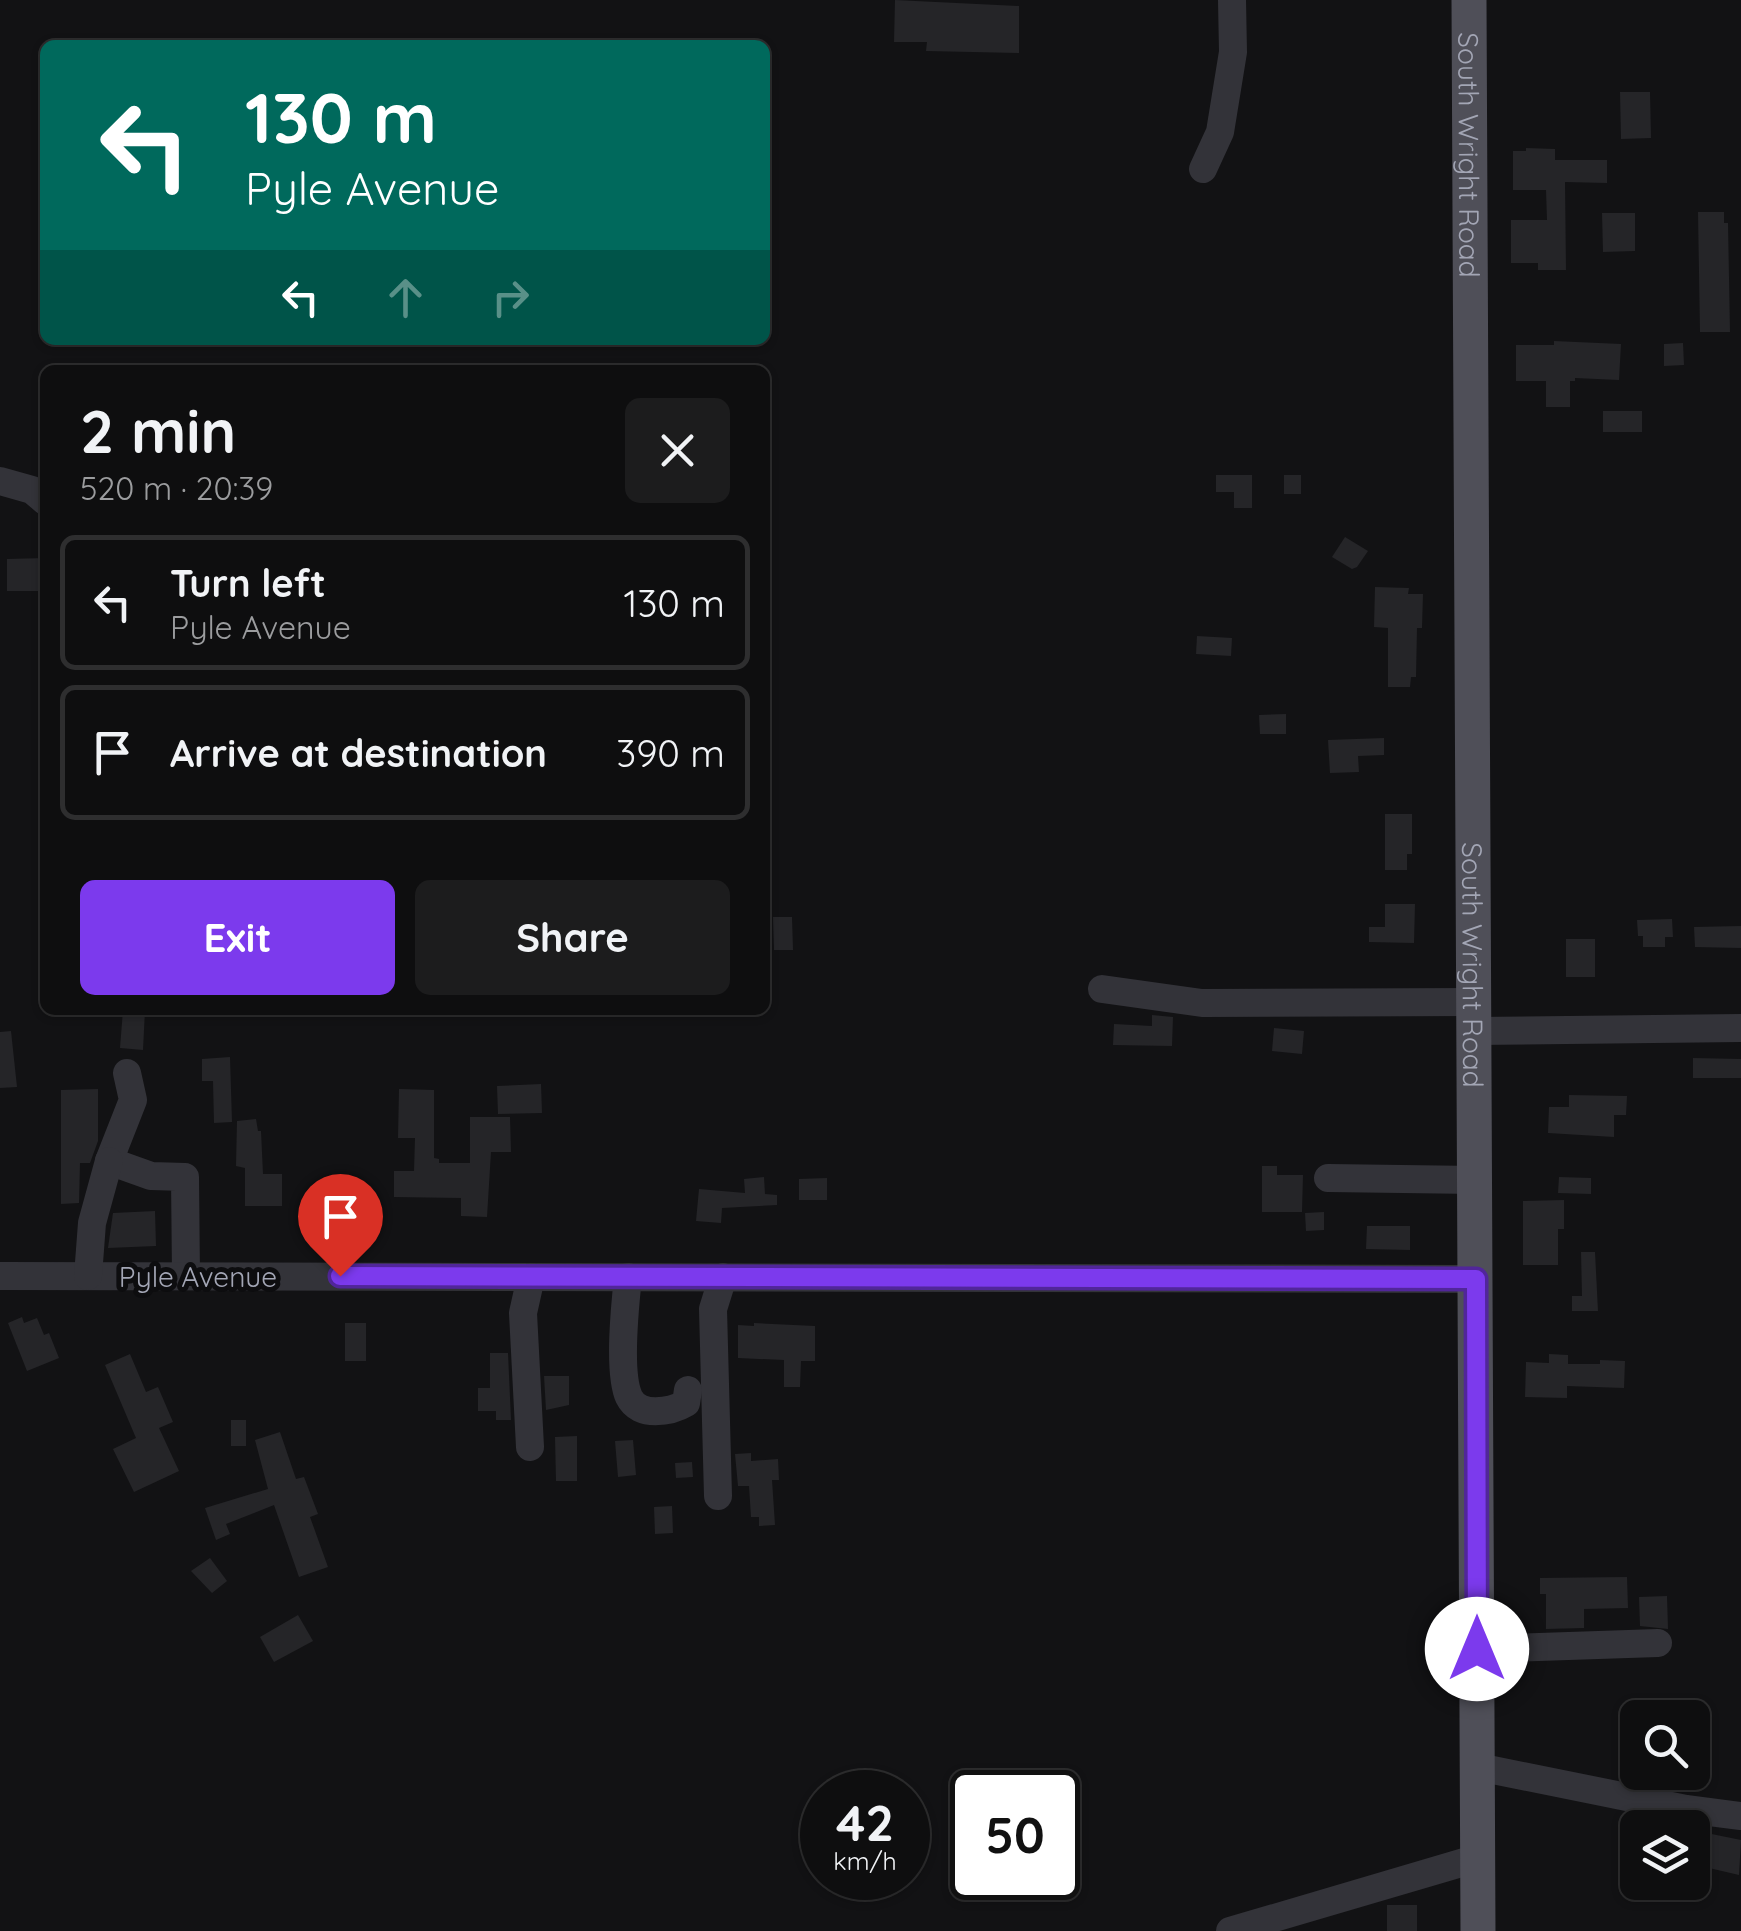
<!DOCTYPE html>
<html lang="en">
<head>
<meta charset="utf-8">
<style>
	body { margin:0; font-family:Quicksand,sans-serif; background:#1c1c1d; color:#f1f3f6; height:100vh; display:flex; flex-direction:column; font-size:38px; white-space:nowrap }
	* { box-sizing:border-box; margin:0 }
	p { font-size:32px; color:#9b9c9e }
	.icon { flex:none; width:55px; height:55px; fill:none; stroke:currentColor; stroke-width:2; stroke-linecap:round; stroke-linejoin:round }
	.map { position:relative; flex:1; overflow:hidden }
	.sheet { position:absolute; left:40px; top:365px; width:730px; height:650px; display:flex; flex-direction:column; background:#0e0e0f; border-radius:15px; box-shadow:0 2px 8px #0004,0 0 0 2px #2e2e2f }
	.sheet>* { flex:none }
	.guide { position:absolute; left:40px; top:40px; width:730px; height:305px; border-radius:15px; box-shadow:0 2px 8px #0004,0 0 0 2px #2e2e2f; background:#00695c; color:#fff; overflow:hidden }
	.buttons { position:absolute; left:1620px; top:1700px; display:grid; gap:20px }
	.buttons a { display:grid; place-items:center; width:90px; height:90px; border-radius:15px; background:#0e0e0f; box-shadow:0 2px 8px #0004,0 0 0 2px #2e2e2f; font-size:50px }
	.speed { position:absolute; left:800px; top:1770px; display:flex; gap:20px; font-size:50px; font-weight:700; text-align:center }
	.speed>* { display:grid; place-content:center; width:130px; height:130px; border-radius:50%; background:#0e0e0f; box-shadow:0 2px 8px #0004,0 0 0 2px #2e2e2f; line-height:1 }
	.speed small { font-size:25px; font-weight:400 }
	.speed .limit { border:5px solid #111; border-radius:15px; background:#fff; color:#111 }
	.pin { position:absolute; display:grid; place-items:center; width:85px; height:85px; color:#fff; margin:-102px -42px; border-radius:50% 50% 50% 0; rotate:-45deg; box-shadow:0 0 10px #0007 }
	.pin .icon { rotate:45deg }
	.me { position:absolute; width:110px; margin:-55px; rotate:0deg; stroke-linejoin:round; filter:drop-shadow(0 0 8px #0008) }
	.turn { display:flex; align-items:center; gap:35px; height:210px; padding:0 40px; font-size:45px }
	.turn .icon { width:130px; height:130px; stroke-width:2.5 }
	.turn b { display:block; font-size:70px; line-height:85px }
	.lanes { display:flex; align-items:center; height:95px; padding:0 40px; background:#0003; justify-content:center; gap:50px; direction:ltr }
	.lanes .off { opacity:.35 }
	.round { display:grid; place-items:center; flex:none; width:105px; height:105px; border-radius:15px; background:#1c1c1d }
	.overview { display:flex; align-items:center; justify-content:space-between; height:170px; padding:0 40px }
	h1 { font-size:60px; font-weight:700; line-height:75px }
	.primary-button { display:flex; gap:20px; margin-top:auto; padding:20px 40px }
	.primary-button a { flex:1; height:115px; border-radius:15px; background:#7c3aed; color:#fff; font-size:40px; font-weight:700; line-height:115px; text-align:center }
	.primary-button a+a { background:#1c1c1d; color:#f1f3f6 }
	ul { padding:0; list-style:none }
	li { display:flex; align-items:center; gap:30px; height:135px; margin:0 20px 15px; padding:0 20px; border:5px solid #2e2e2f; border-radius:15px }
	li div { flex:1 }
	li b { display:block; font-size:38px }
	li em { font-style:normal }
	.map>svg:first-child { display:block }
	.building { fill:#252528 }
	.lines { fill:none; stroke-linecap:round; stroke-linejoin:round }
	.minor { stroke:#333339; stroke-width:28 }
	.major { stroke:#4f4f58; stroke-width:35 }
	.route-casing { stroke:#51269a; stroke-width:25 }
	.route { stroke:#7c3aed; stroke-width:18 }
	.labels { text-anchor:middle; dominant-baseline:central; stroke-width:10; stroke-linejoin:round; paint-order:stroke }
	.street-label { font-size:28px; fill:#a3a6b5; stroke:#0d0d0f }
</style>
</head>
<body>
<div class="map">
<svg width="1741" height="1931" viewBox="0 0 1741 1931">
	<rect width="100%" height="100%" fill="#121214"/>
	<!-- building -->
	<g class="building">
		<polygon points="895,0 1019,6 1019,53 926,51 927,42 894,42"/>
		<polygon points="1620,92 1650,92 1651,138 1621,139"/>
		<polygon points="1526,148 1555,149 1555,160 1607,160 1607,183 1565,182 1566,270 1538,270 1538,263 1511,263 1511,220 1547,220 1546,190 1513,190 1513,151 1526,151"/>
		<polygon points="1698,212 1724,212 1724,223 1728,223 1730,332 1700,332"/>
		<polygon points="1602,213 1635,213 1635,251 1603,252"/>
		<polygon points="1554,341 1621,344 1619,380 1575,378 1575,381 1570,381 1570,407 1546,407 1546,381 1516,381 1516,345 1554,345"/>
		<polygon points="1683,343 1684,365 1664,366 1664,344"/>
		<rect x="1603" y="411" width="39" height="21"/>
		<polygon points="1216,475 1252,475 1252,508 1234,508 1234,492 1216,492"/>
		<rect x="1284" y="475" width="17" height="19"/>
		<polygon points="1345,537 1368,551 1357,567 1352,569 1332,557"/>
		<polygon points="45,558 45,591 7,591 7,559"/>
		<polygon points="1375,587 1409,588 1408,594 1423,594 1422,628 1417,628 1416,677 1411,677 1410,687 1388,687 1388,628 1374,627"/>
		<polygon points="1197,636 1232,638 1231,656 1196,654"/>
		<polygon points="1286,714 1286,734 1260,734 1259,715"/>
		<polygon points="1384,738 1384,755 1358,756 1359,772 1330,773 1328,740"/>
		<polygon points="1385,814 1412,814 1412,854 1407,854 1407,870 1385,870"/>
		<polygon points="1385,904 1415,904 1414,943 1369,942 1369,927 1385,927"/>
		<polygon points="773,917 792,917 793,950 774,950"/>
		<polygon points="1672,919 1673,937 1665,937 1665,947 1643,947 1643,936 1638,936 1637,920"/>
		<polygon points="1741,926 1741,948 1695,947 1694,927"/>
		<rect x="1566" y="939" width="29" height="38"/>
		<polygon points="123,1010 145,1010 143,1050 120,1048"/>
		<polygon points="1152,1015 1173,1017 1172,1046 1113,1045 1114,1024 1152,1026"/>
		<polygon points="1274,1028 1304,1031 1302,1054 1272,1051"/>
		<polygon points="11,1031 17,1087 0,1088 0,1032"/>
		<polygon points="230,1057 232,1122 214,1123 213,1081 202,1081 202,1059"/>
		<polygon points="1693,1058 1741,1059 1741,1078 1693,1078"/>
		<polygon points="541,1084 542,1113 498,1114 497,1086"/>
		<polygon points="98,1089 98,1141 90,1163 80,1163 79,1203 61,1204 61,1090"/>
		<polygon points="399,1089 434,1090 434,1158 439,1159 439,1163 470,1163 470,1117 510,1117 511,1152 491,1152 487,1217 461,1216 461,1198 394,1197 394,1171 414,1171 415,1138 398,1138"/>
		<polygon points="1569,1095 1627,1096 1626,1115 1614,1115 1614,1137 1548,1133 1549,1107 1569,1107"/>
		<polygon points="256,1119 258,1131 261,1131 263,1174 282,1174 282,1206 245,1206 245,1168 236,1166 237,1121"/>
		<polygon points="1262,1166 1277,1166 1277,1175 1303,1175 1302,1212 1262,1212"/>
		<polygon points="764,1177 765,1194 777,1195 777,1205 722,1208 721,1223 696,1221 699,1189 745,1193 744,1179"/>
		<polygon points="1559,1177 1591,1178 1591,1194 1558,1193"/>
		<polygon points="827,1178 827,1200 799,1200 799,1179"/>
		<polygon points="1564,1200 1564,1229 1558,1229 1558,1265 1523,1265 1523,1201"/>
		<polygon points="155,1211 156,1246 108,1248 113,1213"/>
		<polygon points="1324,1212 1324,1230 1306,1231 1305,1213"/>
		<polygon points="1367,1226 1410,1226 1410,1250 1366,1249"/>
		<polygon points="1581,1252 1595,1252 1598,1311 1572,1311 1572,1296 1582,1296"/>
		<polygon points="22,1317 24,1323 37,1318 44,1335 49,1333 59,1358 27,1371 8,1323"/>
		<rect x="345" y="1323" width="21" height="38"/>
		<polygon points="754,1323 815,1326 815,1361 801,1361 800,1387 784,1387 784,1360 738,1358 738,1325 754,1326"/>
		<polygon points="490,1353 508,1353 511,1420 496,1420 496,1411 478,1411 478,1388 490,1388"/>
		<polygon points="130,1354 146,1392 158,1387 173,1422 159,1428 179,1471 134,1492 113,1449 136,1438 105,1365"/>
		<polygon points="1549,1354 1568,1355 1568,1364 1600,1364 1600,1360 1625,1361 1624,1388 1567,1386 1567,1398 1525,1397 1526,1362 1549,1363"/>
		<polygon points="544,1376 569,1376 569,1405 546,1410"/>
		<rect x="231" y="1420" width="15" height="26"/>
		<polygon points="280,1432 296,1479 304,1477 318,1514 310,1517 328,1567 299,1577 274,1505 226,1524 230,1534 216,1540 205,1508 268,1489 255,1440"/>
		<polygon points="577,1436 577,1481 556,1481 555,1437"/>
		<polygon points="633,1440 636,1475 618,1477 615,1441"/>
		<polygon points="751,1453 751,1461 778,1459 779,1480 772,1480 775,1525 759,1526 759,1517 751,1517 749,1486 738,1486 735,1454"/>
		<polygon points="692,1462 693,1477 676,1478 675,1463"/>
		<polygon points="672,1506 673,1533 655,1534 654,1507"/>
		<polygon points="210,1558 227,1581 212,1593 191,1571"/>
		<polygon points="1627,1577 1628,1608 1584,1609 1584,1628 1546,1629 1546,1594 1540,1594 1540,1578"/>
		<polygon points="1667,1596 1668,1629 1640,1626 1639,1597"/>
		<polygon points="298,1615 313,1641 274,1662 260,1637"/>
		<polygon points="1692,1830 1741,1840 1739,1875 1692,1864"/>
		<rect x="1387" y="1905" width="30" height="26"/>
	</g>
	<g class="lines">
		<!-- minor -->
		<g class="minor">
			<polyline points="1203,169 1220,132 1233,52 1232,0"/>
			<polyline points="0,481 32,490 45,501"/>
			<polyline points="1102,989 1202,1003 1475,1002"/>
			<polyline points="1474,1031 1741,1028"/>
			<polyline points="127,1073 133,1100 109,1161 151,1176 185,1177 186,1276"/>
			<polyline points="1328,1178 1476,1180"/>
			<polyline points="0,1276 1476,1279"/>
			<polyline points="88,1276 92,1223 109,1161"/>
			<path d="M628 1277C625 1305 618 1373 629 1397 639 1418 671 1412 686 1403L688 1390"/>
			<polyline points="530,1447 523,1313 531,1277"/>
			<polyline points="718,1496 713,1309 723,1277"/>
			<polyline points="1477,1649 1658,1643"/>
			<polyline points="1478,1767 1686,1809 1741,1816"/>
			<polyline points="1230,1931 1478,1858"/>
		</g>
		<!-- major -->
		<path class="major" id="s1" d="M1469 0 1478 1931"/>
	</g>
	<g class="lines">
		<defs>
			<polyline id="route" points="340,1276 1476,1279 1477,1649"/>
		</defs>
		<!-- route casing -->
		<use href="#route" class="route-casing"/>
		<!-- route -->
		<use href="#route" class="route"/>
	</g>
	<g class="labels">
		<!-- street labels -->
		<g class="street-label">
			<text stroke="none"><textPath href="#s1" startOffset="155">South Wright Road</textPath></text>
			<text stroke="none"><textPath href="#s1" startOffset="965">South Wright Road</textPath></text>
			<text x="198" y="1276">Pyle Avenue</text>
		</g>
	</g>
</svg>
<div class="buttons">
<a><svg class="icon" aria-label="search" viewBox="0 0 24 24"><circle cx="10" cy="10" r="6"/><path d="M15 15l6 6"/></svg></a>
<a><svg class="icon" aria-label="layers" viewBox="0 0 24 24"><path d="M12 4l9 5-9 5-9-5zM3 14l9 5 9-5"/></svg></a>
</div>
<div class="speed"><div>42<small>km/h</small></div><div class="limit">50</div></div>
<div class="pin" style="left:340px;top:1276px;background:#d93025"><svg class="icon" aria-label="arrive" viewBox="0 0 24 24"><path d="M6 21V4h12l-3 4 3 4H6"/></svg></div>
<svg class="me" style="left:1477px;top:1649px" viewBox="-20 -20 40 40"><circle r="19" fill="#fff"/><path d="M0-13L10 11 0 6-10 11z" fill="#7c3aed"/></svg>
<div class="guide">
<div class="turn"><svg class="icon" aria-label="left" viewBox="0 0 24 24"><path d="M17 20v-9H6M10 6l-5 5 5 5"/></svg><div><b>130 m</b>Pyle Avenue</div></div>
<div class="lanes"><svg class="icon" aria-label="left" viewBox="0 0 24 24"><path d="M17 20v-9H6M10 6l-5 5 5 5"/></svg><svg class="icon off" aria-label="ahead" viewBox="0 0 24 24"><path d="M12 20V5M6 11l6-6 6 6"/></svg><svg class="icon off" aria-label="right" viewBox="0 0 24 24"><path d="M7 20v-9h11M14 6l5 5-5 5"/></svg></div>
</div>
<section class="sheet">
<div class="overview"><div><h1>2 min</h1><p>520 m · 20:39</p></div><a class="round"><svg class="icon" aria-label="close" viewBox="0 0 24 24"><path d="M6 6l12 12M18 6L6 18"/></svg></a></div>
<ul>
<li><svg class="icon" aria-label="left" viewBox="0 0 24 24"><path d="M17 20v-9H6M10 6l-5 5 5 5"/></svg><div><b>Turn left</b><p>Pyle Avenue</p></div><em>130 m</em></li>
<li><svg class="icon" aria-label="arrive" viewBox="0 0 24 24"><path d="M6 21V4h12l-3 4 3 4H6"/></svg><div><b>Arrive at destination</b></div><em>390 m</em></li>
</ul>
<div class="primary-button"><a>Exit</a><a>Share</a></div>
</section>
</div>
</body>
</html>
